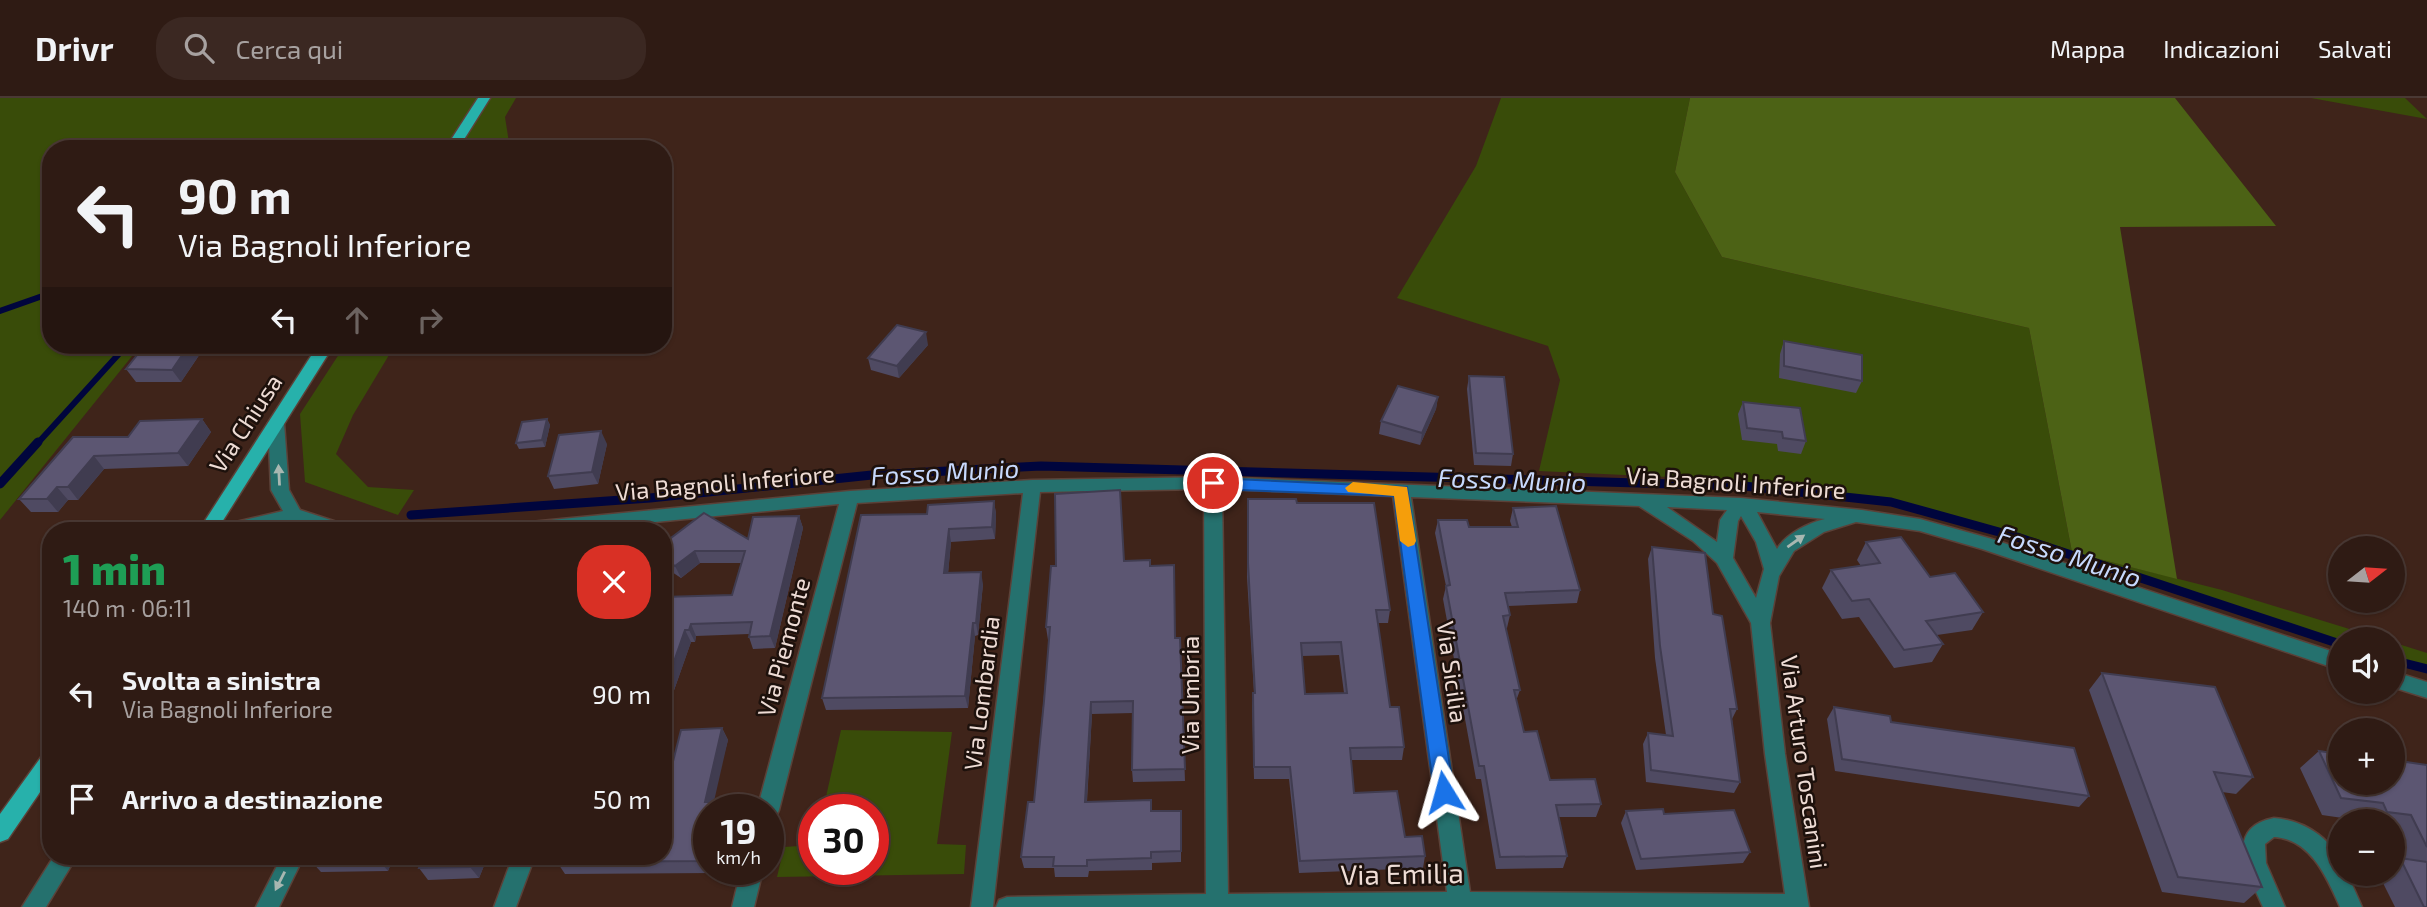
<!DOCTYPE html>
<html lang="it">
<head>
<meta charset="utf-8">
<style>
	body { margin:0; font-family:"Exo 2",sans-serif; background:#3b2822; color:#f1f3f6; height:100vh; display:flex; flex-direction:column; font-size:26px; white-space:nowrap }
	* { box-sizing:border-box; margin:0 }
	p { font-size:23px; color:#a7a1a0 }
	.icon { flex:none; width:38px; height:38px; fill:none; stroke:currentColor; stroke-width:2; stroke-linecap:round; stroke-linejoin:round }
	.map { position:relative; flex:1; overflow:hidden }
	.drawer { position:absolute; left:42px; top:424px; width:630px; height:343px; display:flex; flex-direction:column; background:#2f1b14; border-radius:28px; box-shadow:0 2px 5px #0004,0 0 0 2px #4a3934 }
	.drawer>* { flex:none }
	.banner { position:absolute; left:42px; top:42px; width:630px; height:214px; border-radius:28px; box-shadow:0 2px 5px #0004,0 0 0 2px #4a3934; background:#2f1b14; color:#f1f3f6; overflow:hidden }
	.needle { width:46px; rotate:73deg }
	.fabs { position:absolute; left:2328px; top:438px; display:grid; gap:14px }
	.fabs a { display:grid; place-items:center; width:77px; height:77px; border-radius:50%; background:#2f1b14; box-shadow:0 2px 5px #0004,0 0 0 2px #4a3934; font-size:35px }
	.speed { position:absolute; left:693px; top:696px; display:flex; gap:14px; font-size:35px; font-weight:700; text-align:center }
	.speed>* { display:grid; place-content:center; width:91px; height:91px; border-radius:50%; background:#2f1b14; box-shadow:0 2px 5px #0004,0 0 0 2px #4a3934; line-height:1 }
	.speed small { font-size:18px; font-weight:400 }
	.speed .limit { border:10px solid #d22; background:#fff; color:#111 }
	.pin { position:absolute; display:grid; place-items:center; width:60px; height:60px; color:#fff; margin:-30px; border:4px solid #fff; border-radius:50%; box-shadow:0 2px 7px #0007 }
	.me { position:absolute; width:77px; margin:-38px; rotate:352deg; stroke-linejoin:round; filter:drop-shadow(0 0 5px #0008) }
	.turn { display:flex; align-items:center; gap:24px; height:147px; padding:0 21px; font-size:32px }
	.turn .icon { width:91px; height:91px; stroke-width:2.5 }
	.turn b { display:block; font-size:49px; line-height:60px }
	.lanes { display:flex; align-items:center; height:66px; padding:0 21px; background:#0003; justify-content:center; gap:35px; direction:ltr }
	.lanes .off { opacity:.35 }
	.round { display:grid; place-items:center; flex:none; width:74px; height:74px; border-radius:28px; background:#3b2822 }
	.overview { display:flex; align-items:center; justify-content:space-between; height:119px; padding:0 21px }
	h1 { font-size:42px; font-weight:800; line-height:52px; color:#1e9e55 }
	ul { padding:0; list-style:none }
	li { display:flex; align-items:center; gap:21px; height:105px; padding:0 21px }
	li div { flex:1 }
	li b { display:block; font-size:26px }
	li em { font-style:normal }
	header { display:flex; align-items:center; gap:42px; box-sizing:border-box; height:98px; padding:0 35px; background:#2f1b14; border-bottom:2px solid #4a3934 }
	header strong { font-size:33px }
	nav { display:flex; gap:38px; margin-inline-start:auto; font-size:24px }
	.search { width:490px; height:63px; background:#3b2822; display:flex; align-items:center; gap:18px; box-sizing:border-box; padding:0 24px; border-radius:28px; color:#a7a1a0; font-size:26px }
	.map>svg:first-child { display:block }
	.green { fill:#394c09 }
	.forest { fill:#4c6215 }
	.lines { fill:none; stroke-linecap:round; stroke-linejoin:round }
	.stream-far1 { stroke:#00053d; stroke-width:6 }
	.stream { stroke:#00053d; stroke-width:9 }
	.minor-casing { stroke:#5b4138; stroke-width:3 }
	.major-casing { stroke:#5b4138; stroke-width:3 }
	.minor { fill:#25716e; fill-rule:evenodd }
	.major { fill:#27b1ab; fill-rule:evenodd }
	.wall { fill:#4f4a62; fill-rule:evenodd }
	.shaded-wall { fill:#403c50 }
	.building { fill:#5c5672; stroke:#403c50; stroke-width:2; fill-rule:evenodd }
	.oneway { fill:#a8b7b1 }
	.route { fill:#1a73e8; stroke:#114b97; stroke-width:2 }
	.slow { fill:#f59e0b }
	.labels { text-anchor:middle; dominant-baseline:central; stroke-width:5; stroke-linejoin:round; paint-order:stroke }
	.street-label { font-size:24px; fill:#eedcd5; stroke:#1d110c }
	.water-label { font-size:26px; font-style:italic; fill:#c7d9fd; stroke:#1d110c }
	.near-street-label { font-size:28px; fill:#eedcd5; stroke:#1d110c }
</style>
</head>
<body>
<header>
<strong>Drivr</strong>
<div class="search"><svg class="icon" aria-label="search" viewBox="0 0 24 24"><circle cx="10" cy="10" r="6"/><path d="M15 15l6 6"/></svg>Cerca qui</div>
<nav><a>Mappa</a><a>Indicazioni</a><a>Salvati</a></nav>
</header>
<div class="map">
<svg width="2427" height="809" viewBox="0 0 2427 809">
	<rect width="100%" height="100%" fill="#3f241a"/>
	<!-- green -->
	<g class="green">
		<polygon points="0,0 516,0 505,19 510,51 51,51 51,247 141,247 0,422"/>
		<polygon points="1501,0 1690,0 1675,74 1722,159 2029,230 2072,454 2222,492 2382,541 2340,541 2340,547 2270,527 2109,470 2072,454 1898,402 1689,380 1539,373 1560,282 1548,248 1397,200 1476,68"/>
		<polygon points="2311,0 2405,0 2427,21"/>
		<polygon points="345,247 395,247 353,317 336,356 368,389 414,392 398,417 305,384 300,316"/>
		<polygon points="2392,544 2427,555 2427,572 2392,562"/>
		<polygon points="841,632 952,634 937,746 966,747 964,776 777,779 784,749 814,747 814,772 873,772 873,712 823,712"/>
	</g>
	<!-- forest -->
	<polygon class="forest" points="1690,0 2175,0 2276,128 2120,129 2177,481 2072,454 2029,230 1722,159 1675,74"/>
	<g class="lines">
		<!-- stream-far1 -->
		<g class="stream-far1">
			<polyline points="0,213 51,195"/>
			<polyline points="37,346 127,247"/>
		</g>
		<!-- stream -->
		<g class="stream">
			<polyline points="0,386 38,344"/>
			<polyline points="411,417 650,400 872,377 1041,368 1744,388 1891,404 2017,439 2340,546"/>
			<polyline points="2392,562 2427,571"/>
		</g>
		<defs>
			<g id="minor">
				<polygon points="276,319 284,325 289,392 300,412 346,427 349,432 320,432 294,423 249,432 220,432 223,427 283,413 271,392 268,325"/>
				<path d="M1213 379 1741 400 1862 412 1920 421 1992 441 2340 556V572L1982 451 1920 433 1856 424 1824 434 1794 453 1779 478 1770 525 1785 656 1809 809H996L999 802 1007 799 1206 796 1204 391 1040 394 993 809H971L1023 395 857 405 779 712 776 719 768 721V712H757L839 406 574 432H511L514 427 520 425 850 393 1032 382ZM1222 391 1393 398 1447 794 1228 796ZM1411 399 1639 408 1693 443 1717 465 1751 525 1765 656 1785 796 1470 794ZM1667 409 1727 412 1720 422 1717 444ZM1757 414 1825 421C1808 425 1786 436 1777 451ZM1741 418 1756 444 1764 471 1756 500 1733 460 1738 423Z"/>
				<polygon points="2392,573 2427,584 2427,600 2392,589"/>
				<path d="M2274 720C2304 722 2340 743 2340 775H2347L2362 809H2340C2327 780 2311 741 2274 739L2265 746 2266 765 2285 809H2263C2249 778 2222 730 2274 720Z"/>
				<polygon points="54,758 77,758 46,809 22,809"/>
				<polygon points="282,758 304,758 279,809 256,809"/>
				<polygon points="513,758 535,758 516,809 494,809"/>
				<polygon points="741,772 763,772 754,809 732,809"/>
			</g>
			<g id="major">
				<polygon points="478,0 490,0 458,51 445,51"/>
				<polygon points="318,247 334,247 217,432 199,432"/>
				<polygon points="51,652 51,678 8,741 0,744 0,716 44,655"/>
			</g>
		</defs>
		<!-- minor casing -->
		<use href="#minor" class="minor-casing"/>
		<!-- major casing -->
		<use href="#major" class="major-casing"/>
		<!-- minor -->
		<use href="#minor" class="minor"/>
		<!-- major -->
		<use href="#major" class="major"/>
	</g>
	<!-- wall -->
	<g class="wall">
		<polygon points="1784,243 1862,283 1856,295 1779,280 1780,256"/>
		<polygon points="145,247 206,247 181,284 136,284 126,271"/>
		<polygon points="928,247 899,280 871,272 868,260"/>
		<polygon points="1469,278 1513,356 1511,368 1474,367 1467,291"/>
		<polygon points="1438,299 1436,311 1420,347 1379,336 1381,323"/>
		<polygon points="1743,304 1806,343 1801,356 1778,353 1777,346 1742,342 1738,316"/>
		<polygon points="202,321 211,334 188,368 104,371 78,402 68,402 58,414 31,414 19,401 128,339"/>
		<polygon points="547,321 550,327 545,349 519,351 516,345"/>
		<polygon points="607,346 598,386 554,391 548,378"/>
		<path d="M1248 401 1297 405 1390 512 1388 525H1378L1390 609 1404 649 1402 662H1351L1354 695 1425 758 1423 770 1299 775 1289 681H1254L1252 608 1253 595H1254L1247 479ZM1339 557 1344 595 1305 596 1302 558Z"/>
		<polygon points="994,403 996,416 995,441 951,444 948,475 983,486 978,537 975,538 968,610 826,612 822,600 927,416"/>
		<polygon points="1513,410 1580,492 1577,505 1508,508 1510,517 1507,530 1506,530 1520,592 1516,603 1524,634 1550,682 1601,706 1596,719 1559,719 1567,758 1563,770 1496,771 1481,681 1476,681 1443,501 1446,488 1435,435 1438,422 1469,429 1512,429 1510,423"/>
		<polygon points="799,418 803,430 775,550 753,551 749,539 749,536 696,538 695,544 691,544 666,615 663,615 663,499 732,497 741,465 700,465 681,480 663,468 663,446 748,441"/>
		<polygon points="1866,444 1930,479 1983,514 1972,532 1937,537 1943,546 1932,564 1894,570 1859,519 1842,521 1822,490 1831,472 1861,468 1857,462"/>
		<polygon points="1652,449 1713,516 1737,611 1732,621 1740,684 1734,695 1646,684 1643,646 1648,635 1666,637 1655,560 1648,461"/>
		<polygon points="1124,463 1150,468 1175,540 1180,540 1185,683 1133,684 1132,672 1133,615 1092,616 1087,704 1151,702 1151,713 1181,713 1181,764 1152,765 1152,772 1089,773 1088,779 1055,779 1054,770 1024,770 1021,759 1034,704 1049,542 1048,542 1046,529 1056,468"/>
		<polygon points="2102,575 2253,679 2236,696 2222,694 2262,789 2244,805 2162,794 2089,592"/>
		<polygon points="1834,609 1891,624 2089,698 2079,709 1835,673 1827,621"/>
		<polygon points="722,630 728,642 709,712 709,772 714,772 714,775 565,776 557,764 665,695"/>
		<polygon points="2319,653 2427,667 2427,809 2395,809 2379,777 2381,775 2392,775 2392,766 2400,760 2403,760 2392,738 2392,723 2363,723 2322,717 2300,670"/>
		<polygon points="1626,713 1664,716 1750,754 1743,765 1636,772 1621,725"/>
		<polygon points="84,758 256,758 254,762 190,762 97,769"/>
		<polygon points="313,758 394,758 388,773 321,774 310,762"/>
		<polygon points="424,758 488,758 479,780 428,782 419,770"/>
	</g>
	<!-- shaded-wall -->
	<g class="shaded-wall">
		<polygon points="926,234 928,247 899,280 897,268"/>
		<polygon points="189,247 206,247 181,284 172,272"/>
		<polygon points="1438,299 1436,311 1420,347 1422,335"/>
		<polygon points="202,321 211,334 188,368 178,355"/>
		<polygon points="547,321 550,327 545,349 542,342"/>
		<polygon points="601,333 607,346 598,386 592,374"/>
		<polygon points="94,358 104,371 78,402 68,389"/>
		<polygon points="57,389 68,402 58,414 47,401"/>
		<polygon points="994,403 996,416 995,441 992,429"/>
		<polygon points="799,418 803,430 775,550 770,538"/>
		<polygon points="949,431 951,444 947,488 944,475"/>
		<polygon points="695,453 700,465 681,480 675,468"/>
		<polygon points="981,474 983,486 978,537 976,525"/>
		<polygon points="973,525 975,538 968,610 965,598"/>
		<polygon points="691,526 696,538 695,544 689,532"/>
		<polygon points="685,532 691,544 666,615 663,610 663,595"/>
		<polygon points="1091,604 1092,616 1086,715 1085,704"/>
		<polygon points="722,630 728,642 712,712 705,704"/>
		<polygon points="723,704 727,712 720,712"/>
		<polygon points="379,758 394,758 388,773 378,761"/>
		<polygon points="474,758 488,758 479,780 470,769"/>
	</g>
	<!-- building -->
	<g class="building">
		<polygon points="897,227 926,234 897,268 868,260"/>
		<polygon points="1784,243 1862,257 1862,283 1784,268"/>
		<polygon points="145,247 189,247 172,272 126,271"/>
		<polygon points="1469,278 1504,279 1513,356 1476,355"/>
		<polygon points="1398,288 1438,299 1422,335 1381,323"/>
		<polygon points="1743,304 1800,310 1806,343 1783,340 1782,334 1747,330"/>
		<polygon points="202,321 178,355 94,358 68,389 57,389 47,401 19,401 73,339 128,339 140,323"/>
		<polygon points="547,321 542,342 516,345 522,324"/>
		<polygon points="601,333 592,374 548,378 559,337"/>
		<polygon points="1120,392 1124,463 1150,462 1150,468 1174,467 1175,540 1180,540 1185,671 1132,672 1133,603 1091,604 1085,704 1151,702 1151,713 1181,713 1181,753 1151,754 1151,760 1087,762 1087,768 1053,768 1054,759 1021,759 1028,704 1034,704 1044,603 1050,529 1046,529 1047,518 1051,468 1056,468 1055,396"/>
		<path d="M1248 401H1296L1297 405H1374L1390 512H1376L1390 609H1399L1404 649 1350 650 1354 695 1397 693 1405 739 1422 738 1425 758 1300 763 1290 669H1254L1253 595H1255L1248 465ZM1341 544 1347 595 1305 596 1301 545Z"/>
		<polygon points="994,403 992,429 949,431 944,475 981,474 976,525 973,525 965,598 822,600 861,417 927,416 928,407"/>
		<polygon points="1556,408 1580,492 1505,495 1510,517 1503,518 1520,592 1514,592 1524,634 1537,633 1550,682 1595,681 1601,706 1556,707 1567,758 1500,759 1484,668 1479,668 1446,488 1450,487 1438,422 1467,422 1469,429 1518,429 1513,410"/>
		<polygon points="704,415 748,441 753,419 799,418 770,538 749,539 752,524 691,526 689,532 685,532 663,595 663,499 732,497 745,453 695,453 675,468 663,460 663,446"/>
		<polygon points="1901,439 1930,479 1955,475 1983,514 1926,523 1943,546 1904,552 1869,501 1852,503 1831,472 1880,465 1866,444"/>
		<polygon points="1652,449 1705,455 1713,516 1722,518 1737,611 1730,611 1740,684 1651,672 1648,635 1673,638 1660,548"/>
		<polygon points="2102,575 2215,589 2253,679 2214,674 2262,789 2178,779"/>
		<polygon points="1834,609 1890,618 1891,624 2074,650 2089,698 1842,661"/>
		<polygon points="722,630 705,704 723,704 720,712 709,712 709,758 707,763 557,764 560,758 663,758 663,695 665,695 681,632"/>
		<polygon points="2319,653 2340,656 2340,684 2392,684 2392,662 2427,667 2427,749 2411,717 2387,714 2383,705 2341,700"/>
		<polygon points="1663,711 1664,716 1734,712 1750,754 1641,761 1626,713"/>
		<polygon points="313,758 379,758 378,761 310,762"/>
		<polygon points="424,758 474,758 470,769 419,770"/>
		<polygon points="2400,760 2427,764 2427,809 2424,809"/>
	</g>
	<!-- one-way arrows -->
	<defs><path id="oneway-solid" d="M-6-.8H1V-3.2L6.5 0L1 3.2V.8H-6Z" transform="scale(1.75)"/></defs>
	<g class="oneway">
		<use href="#oneway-solid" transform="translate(279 377) rotate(-93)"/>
		<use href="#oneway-solid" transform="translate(1796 443) rotate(-35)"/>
		<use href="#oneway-solid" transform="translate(280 783) rotate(117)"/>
	</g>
	<!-- route -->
	<polygon class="route" points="1213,380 1407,389 1454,694 1451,700 1444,702 1437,700 1434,694 1394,398 1213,391 1205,385"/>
	<!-- slow -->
	<polygon class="slow" points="1353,384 1407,389 1416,443 1414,447 1408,449 1400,443 1394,398 1348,394 1345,390"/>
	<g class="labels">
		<!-- street labels -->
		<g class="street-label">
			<text transform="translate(245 325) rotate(-57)">Via Chiusa</text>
			<text transform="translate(725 384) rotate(-5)">Via Bagnoli Inferiore</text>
			<text transform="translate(1736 384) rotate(4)">Via Bagnoli Inferiore</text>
			<text transform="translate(783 549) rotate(-75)">Via Piemonte</text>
			<text transform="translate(1453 574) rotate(82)">Via Sicilia</text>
			<text transform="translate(981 595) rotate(-83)">Via Lombardia</text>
			<text transform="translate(1189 597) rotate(-90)">Via Umbria</text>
			<text transform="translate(1805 664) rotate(82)">Via Arturo Toscanini</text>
		</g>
		<!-- water labels -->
		<g class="water-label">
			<text transform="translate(945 373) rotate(-3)">Fosso Munio</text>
			<text transform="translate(1512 381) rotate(2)">Fosso Munio</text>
			<text transform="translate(2070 457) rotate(18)">Fosso Munio</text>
		</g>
		<!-- near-street labels -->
		<g class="near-street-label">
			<text transform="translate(1402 775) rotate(-1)">Via Emilia</text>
		</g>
	</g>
</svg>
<div class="fabs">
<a><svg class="needle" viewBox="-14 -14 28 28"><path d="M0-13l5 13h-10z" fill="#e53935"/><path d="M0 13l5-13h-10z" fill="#a7a1a0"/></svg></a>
<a><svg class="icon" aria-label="sound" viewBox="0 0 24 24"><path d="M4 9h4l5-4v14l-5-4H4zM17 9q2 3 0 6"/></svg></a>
<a>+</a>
<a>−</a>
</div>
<div class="speed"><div>19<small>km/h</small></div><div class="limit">30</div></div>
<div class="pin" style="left:1213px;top:385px;background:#d93025"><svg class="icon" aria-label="arrive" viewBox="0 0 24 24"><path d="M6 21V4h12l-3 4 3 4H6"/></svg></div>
<svg class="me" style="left:1444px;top:694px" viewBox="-20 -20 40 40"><path d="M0-17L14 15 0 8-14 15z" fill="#1a73e8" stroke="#fff" stroke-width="4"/></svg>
<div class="banner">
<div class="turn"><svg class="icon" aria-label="left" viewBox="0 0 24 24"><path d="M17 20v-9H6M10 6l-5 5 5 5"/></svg><div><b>90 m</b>Via Bagnoli Inferiore</div></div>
<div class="lanes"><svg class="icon" aria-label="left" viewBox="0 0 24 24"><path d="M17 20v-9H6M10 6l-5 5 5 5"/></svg><svg class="icon off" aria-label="ahead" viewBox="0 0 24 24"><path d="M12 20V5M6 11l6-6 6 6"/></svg><svg class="icon off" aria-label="right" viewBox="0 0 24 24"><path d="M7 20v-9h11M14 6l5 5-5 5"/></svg></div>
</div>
<section class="drawer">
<div class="overview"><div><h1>1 min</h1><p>140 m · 06:11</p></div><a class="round" style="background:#d93025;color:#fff"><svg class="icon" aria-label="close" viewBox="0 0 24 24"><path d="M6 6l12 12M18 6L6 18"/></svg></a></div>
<ul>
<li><svg class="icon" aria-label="left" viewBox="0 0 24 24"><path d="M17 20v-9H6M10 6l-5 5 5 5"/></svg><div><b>Svolta a sinistra</b><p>Via Bagnoli Inferiore</p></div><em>90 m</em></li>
<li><svg class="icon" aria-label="arrive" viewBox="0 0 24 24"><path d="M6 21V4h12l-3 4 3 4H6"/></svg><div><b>Arrivo a destinazione</b></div><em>50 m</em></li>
</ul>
</section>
</div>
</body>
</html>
